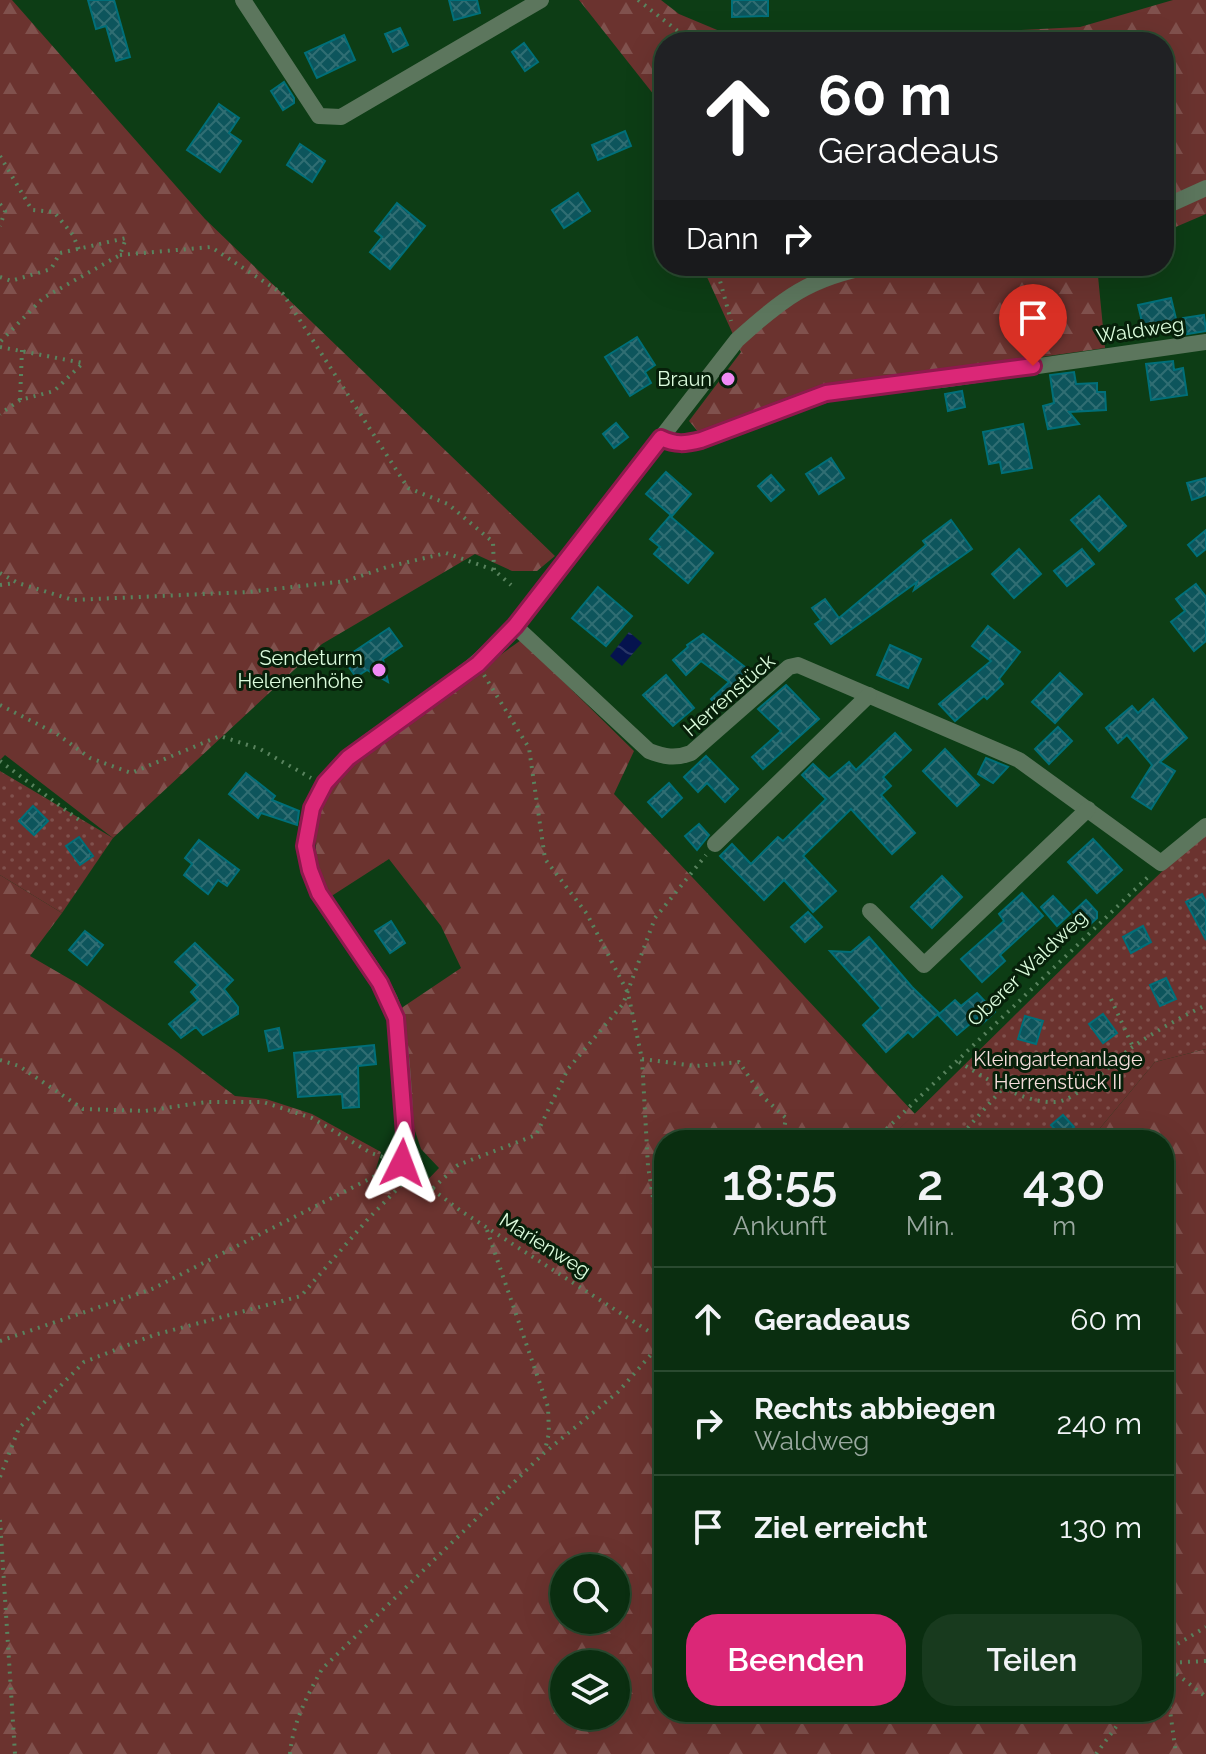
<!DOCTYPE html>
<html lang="de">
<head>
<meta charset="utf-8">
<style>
	body { margin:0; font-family:Raleway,sans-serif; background:#183a1e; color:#f1f3f6; height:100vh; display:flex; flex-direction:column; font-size:30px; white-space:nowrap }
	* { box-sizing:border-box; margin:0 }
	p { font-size:26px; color:#99a89f }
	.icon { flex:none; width:44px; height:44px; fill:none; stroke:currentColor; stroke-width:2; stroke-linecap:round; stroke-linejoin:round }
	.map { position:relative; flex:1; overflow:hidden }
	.details { position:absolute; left:654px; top:1130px; width:520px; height:592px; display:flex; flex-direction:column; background:#0a2e10; border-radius:32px; box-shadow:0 8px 32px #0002,0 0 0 2px #2a4a30 }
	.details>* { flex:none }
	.top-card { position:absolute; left:654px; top:32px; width:520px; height:244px; border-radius:32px; box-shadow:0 8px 32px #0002,0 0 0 2px #2a4a30; background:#202124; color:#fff; overflow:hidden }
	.fabs { position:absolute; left:550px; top:1554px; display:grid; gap:16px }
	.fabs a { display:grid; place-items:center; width:80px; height:80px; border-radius:50%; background:#0a2e10; box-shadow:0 8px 32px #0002,0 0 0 2px #2a4a30; font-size:40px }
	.pin { position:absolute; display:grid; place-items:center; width:68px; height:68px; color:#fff; margin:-82px -34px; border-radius:50% 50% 50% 0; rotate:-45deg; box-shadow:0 0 8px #0007 }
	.pin .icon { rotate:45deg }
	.me { position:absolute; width:88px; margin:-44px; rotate:3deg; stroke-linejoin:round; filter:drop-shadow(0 0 6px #0008) }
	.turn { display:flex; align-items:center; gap:28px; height:168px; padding:0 32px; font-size:36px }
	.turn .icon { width:104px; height:104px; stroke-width:2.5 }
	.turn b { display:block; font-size:56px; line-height:68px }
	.then { display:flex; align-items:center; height:76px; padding:0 32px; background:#0003; gap:16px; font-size:30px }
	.eta { display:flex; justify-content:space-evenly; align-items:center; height:136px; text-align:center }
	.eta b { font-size:48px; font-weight:600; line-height:56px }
	.cta { display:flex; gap:16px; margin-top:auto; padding:16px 32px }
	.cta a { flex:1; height:92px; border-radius:32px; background:#db2777; color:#fff; font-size:32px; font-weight:600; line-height:92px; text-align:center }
	.cta a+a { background:#183a1e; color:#f1f3f6 }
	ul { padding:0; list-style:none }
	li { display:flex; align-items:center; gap:24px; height:104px; padding:0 32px; border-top:2px solid #2a4a30 }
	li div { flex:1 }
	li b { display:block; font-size:30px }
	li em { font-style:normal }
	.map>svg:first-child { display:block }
	.forest { fill:url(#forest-firs); fill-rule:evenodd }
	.garden { fill:url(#garden-dots) }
	.water { fill:url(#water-waves) }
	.building { fill:url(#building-cross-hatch); stroke:#016f79; stroke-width:2 }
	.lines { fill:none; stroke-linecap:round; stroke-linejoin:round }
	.path { stroke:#59835e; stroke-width:4; stroke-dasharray:2 6; stroke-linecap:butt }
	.street { stroke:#5c765d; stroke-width:16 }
	.route-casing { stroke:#8e194d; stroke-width:20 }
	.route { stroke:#db2777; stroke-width:14 }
	.poi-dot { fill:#f18af4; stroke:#07200a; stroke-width:3 }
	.labels { text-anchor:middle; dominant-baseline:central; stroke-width:6; stroke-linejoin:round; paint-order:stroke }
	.street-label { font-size:20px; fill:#dcfcdd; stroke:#07200a }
	.poi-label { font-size:20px; fill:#dcfcdd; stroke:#07200a; text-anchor:end }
	.park-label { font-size:20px; fill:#f6dedb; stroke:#07200a }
</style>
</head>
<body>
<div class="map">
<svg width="1206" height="1754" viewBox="0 0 1206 1754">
	<defs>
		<pattern id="forest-firs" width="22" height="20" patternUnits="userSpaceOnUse" patternTransform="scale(2)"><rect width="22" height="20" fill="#6b332f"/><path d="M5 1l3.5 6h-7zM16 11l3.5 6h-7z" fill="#80514d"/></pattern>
		<pattern id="garden-dots" width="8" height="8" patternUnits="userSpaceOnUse" patternTransform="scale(2)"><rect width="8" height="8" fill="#6b332f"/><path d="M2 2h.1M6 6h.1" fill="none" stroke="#80514d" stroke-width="1.8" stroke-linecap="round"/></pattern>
		<pattern id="water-waves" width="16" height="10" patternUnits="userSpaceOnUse" patternTransform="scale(2)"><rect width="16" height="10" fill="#05134e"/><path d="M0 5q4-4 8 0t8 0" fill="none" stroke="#293667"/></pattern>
		<pattern id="building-cross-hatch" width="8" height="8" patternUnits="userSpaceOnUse" patternTransform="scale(2)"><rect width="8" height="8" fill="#0d555c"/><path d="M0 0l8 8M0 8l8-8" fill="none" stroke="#306e73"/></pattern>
	</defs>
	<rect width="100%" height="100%" fill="#0d3d15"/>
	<!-- forest -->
	<g class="forest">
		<polygon points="0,0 12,0 205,219 555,556 537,571 512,571 475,554 322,644 113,838 5,755 0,760"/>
		<polygon points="579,0 661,0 679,14 722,32 793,32 845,39 1080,27 1173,0 1206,0 1206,214 1164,232 1164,42 664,42 664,119 658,100"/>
		<polygon points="702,266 1097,266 1105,348 827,387 700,434 689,421 741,352"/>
		<path d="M521 640 634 751 614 794 915 1114 888 1140H664V1712H1164V1140H1077L1096 1133 1155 1062 1206 1049V1754H0V875L62 913 30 956 80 985 177 1052 235 1096 266 1099 312 1114 381 1152 376 1169 416 1192 439 1168 421 1149 414 1128 403 1038 397 1011 461 968 441 926 389 859 330 897C287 803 346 766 416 716 451 691 486 665 521 640ZM564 1568H616V1620H564ZM564 1664H616V1716H564Z"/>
	</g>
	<!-- garden -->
	<g class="garden">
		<polygon points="0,771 113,838 62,913 0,875"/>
		<polygon points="1206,834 1206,1049 1155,1062 1096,1133 1077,1140 888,1140 1137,895 1185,850"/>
	</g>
	<!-- water -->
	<polygon class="water" points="629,632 642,643 622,666 610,656"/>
	<!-- building -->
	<g class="building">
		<polygon points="88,0 114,0 130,57 116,61 106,26 96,29"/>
		<polygon points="449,0 477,0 480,13 454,20"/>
		<polygon points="732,0 768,0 768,16 732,17"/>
		<polygon points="400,28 408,45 393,52 385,34"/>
		<polygon points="344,35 355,60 317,78 305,53"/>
		<polygon points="524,43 538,62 525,71 512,52"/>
		<polygon points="284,82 294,98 294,103 283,110 271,91"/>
		<polygon points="219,104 239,118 229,133 241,141 220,172 187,150"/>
		<polygon points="625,131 631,146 598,160 592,145"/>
		<polygon points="300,144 325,161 312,182 287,165"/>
		<polygon points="578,193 590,211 564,228 552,210"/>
		<polygon points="397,203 425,226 390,269 370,252 382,237 375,231"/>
		<polygon points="1171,298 1177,323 1144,330 1138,305"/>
		<polygon points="1204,315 1206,331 1187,334 1183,318"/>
		<polygon points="637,337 655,365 645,372 651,383 630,396 605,357"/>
		<polygon points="1173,361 1174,370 1183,368 1187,395 1151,400 1146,364"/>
		<polygon points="1074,372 1076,384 1097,383 1097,392 1105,392 1106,410 1069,412 1079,424 1048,429 1043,406 1054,403 1050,375"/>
		<polygon points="962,391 965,407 948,411 945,394"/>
		<polygon points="616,423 628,437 614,448 603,434"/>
		<polygon points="1023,424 1032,468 1002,473 1000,462 989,464 983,432"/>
		<polygon points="831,458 844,478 819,494 806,474"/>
		<polygon points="666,472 691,494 672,516 646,494"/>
		<polygon points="771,475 784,490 771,501 758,486"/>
		<polygon points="1206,478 1206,495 1192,500 1187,483"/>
		<polygon points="1099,496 1126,526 1099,551 1071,520"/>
		<polygon points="670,516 713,553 688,583 654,554 660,547 650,539"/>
		<polygon points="951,520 972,549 914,590 917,582 831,644 815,624 821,620 812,608 825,599 839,618 926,545 923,541"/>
		<polygon points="1206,530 1206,549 1197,556 1188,545"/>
		<polygon points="1019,549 1041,574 1014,598 992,574"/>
		<polygon points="1082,549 1094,564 1067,586 1054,571"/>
		<polygon points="1196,584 1206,597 1206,641 1194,651 1171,622 1185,611 1176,599"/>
		<polygon points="598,587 632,616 606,646 572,618"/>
		<polygon points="988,626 1020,652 999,679 1003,684 987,699 984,696 955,721 939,704 991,661 972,646"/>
		<polygon points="389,628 402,646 383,659 388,682 367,670 356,677 343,659"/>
		<polygon points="703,634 750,671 744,682 747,686 721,710 711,699 729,682 701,661 686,675 673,660 688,647 687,645"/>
		<polygon points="890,645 921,659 908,688 877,675"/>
		<polygon points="1060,673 1082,694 1055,723 1032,702"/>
		<polygon points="666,675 694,708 673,726 643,695"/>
		<polygon points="786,685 819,719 763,769 752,757 781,731 758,709"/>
		<polygon points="1153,699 1187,738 1160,762 1175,771 1151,809 1132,797 1152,765 1127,735 1118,743 1106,728 1132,706 1138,713"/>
		<polygon points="1058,727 1072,741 1049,764 1035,749"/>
		<polygon points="895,733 911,750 883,777 891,786 881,795 915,833 892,854 851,809 803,856 836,891 813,912 784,880 764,900 720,856 732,844 751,864 778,837 783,841 826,799 802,775 813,764 829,779 849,762 856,770"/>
		<polygon points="945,749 979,785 957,806 923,771"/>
		<polygon points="706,756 738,789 725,802 707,783 698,792 684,777"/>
		<polygon points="986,758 1008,767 993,783 978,774"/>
		<polygon points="246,773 275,796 272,800 299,811 297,825 261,813 258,818 229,794"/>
		<polygon points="669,783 682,798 662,817 648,802"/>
		<polygon points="33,806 48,821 34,835 19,821"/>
		<polygon points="699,824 709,835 697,850 685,836"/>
		<polygon points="79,837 93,856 80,865 66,846"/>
		<polygon points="1093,839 1122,870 1097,893 1068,862"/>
		<polygon points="199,840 239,870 227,886 218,880 208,894 184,875 192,864 185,858"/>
		<polygon points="942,876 962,897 932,928 911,907"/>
		<polygon points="1022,893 1043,916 1000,955 1005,961 982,982 961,959 1004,921 999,914"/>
		<polygon points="1202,894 1206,902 1206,940 1186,902"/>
		<polygon points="1053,896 1070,914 1057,926 1041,907"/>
		<polygon points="1086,900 1097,912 1097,918 1087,927 1073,912"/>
		<polygon points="808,912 822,927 805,942 791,927"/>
		<polygon points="391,921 405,943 390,953 375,931"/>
		<polygon points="1143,926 1151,942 1131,953 1123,937"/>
		<polygon points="85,931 103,945 87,965 69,950"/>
		<polygon points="869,937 912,987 939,1013 913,1037 908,1032 886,1052 863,1025 881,1008 830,951 851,952"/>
		<polygon points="195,943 233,980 224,989 238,1007 238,1014 203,1035 196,1027 181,1038 169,1024 198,1000 191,992 198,985 175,962"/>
		<polygon points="1166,978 1176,999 1160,1006 1150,985"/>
		<polygon points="977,993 995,1012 982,1024 977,1018 957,1035 938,1015 955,1000 961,1006"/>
		<polygon points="1103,1014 1117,1033 1103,1043 1089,1024"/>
		<polygon points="1025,1016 1043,1021 1036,1044 1018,1039"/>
		<polygon points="279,1028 283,1048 269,1051 265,1031"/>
		<polygon points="374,1045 376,1064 358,1066 359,1107 343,1108 342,1094 298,1097 294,1053"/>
		<polygon points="1063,1115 1074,1127 1062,1137 1051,1125"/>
	</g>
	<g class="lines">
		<!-- path -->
		<g class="path">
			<polyline points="638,0 692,42"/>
			<polyline points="0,156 32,210 54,212 73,235 79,250"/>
			<polyline points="0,204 5,211 0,226"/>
			<polyline points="120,255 211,247 283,294 408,488 448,504 493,542 494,570"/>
			<polyline points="716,266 731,321"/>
			<polyline points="0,277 11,281 51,269 60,253 126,238 120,255 43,298 0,342"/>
			<polyline points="0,347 83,363 54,391 20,400 0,414"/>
			<polyline points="20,400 22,350"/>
			<polyline points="0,573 18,583 73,600 248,592 346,581 387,567 446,553 494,570 511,585"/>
			<polyline points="0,585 15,583"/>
			<polyline points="484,675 529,748 545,859 587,914 628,993 642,1059 648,1166 663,1262 663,1340"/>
			<polyline points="0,705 57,734 90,758 131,773 220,736 260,749 311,778"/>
			<polyline points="0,761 83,823"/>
			<polyline points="1111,999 1133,1047"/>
			<polyline points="642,1059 696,1066 739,1062 762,1096 786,1118 782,1140"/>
			<polyline points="0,1060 19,1066 83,1109 145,1111 206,1102 263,1102 312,1118 371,1153 386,1158"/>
			<path d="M959 1062C986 1078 1023 1104 1056 1102 1078 1100 1113 1062 1131 1048 1154 1032 1181 1017 1206 1005"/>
			<polyline points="875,1140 1150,875"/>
			<polyline points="957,1140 1003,1088"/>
			<polyline points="413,1175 461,1211 664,1341"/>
			<polyline points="433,1188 458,1165 536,1135 568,1069 623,1004 655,918 706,855"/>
			<polyline points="487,1230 548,1407 549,1433 545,1450"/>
			<polyline points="0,1341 152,1289 389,1169"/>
			<polyline points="0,1477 19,1428 84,1362 154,1335 301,1296 368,1219 408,1178"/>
			<polyline points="0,1520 15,1754"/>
			<polyline points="1164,1652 1206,1627"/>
			<polyline points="1164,1663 1206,1661"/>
			<polyline points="1164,1664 1206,1697"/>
			<polyline points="1164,1667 1176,1754"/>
			<path d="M290 1754C293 1722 307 1696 322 1669L544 1453 618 1392 663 1341"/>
			<polyline points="1096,1754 1127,1712"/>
		</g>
		<!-- street -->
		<g class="street">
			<polyline points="243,0 319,116 341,117 541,0"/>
			<polyline points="1164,207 1206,188"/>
			<path d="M661 438C676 444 685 444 701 440L808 400 845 389 941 380 1206 342"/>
			<path d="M515 626 649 751C665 757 675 759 691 753L789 667 798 665 1019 760 1161 863 1206 826"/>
			<polyline points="715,844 869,695"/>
			<polyline points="870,911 924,965 1088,809"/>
			<path d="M402 1163C409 1135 402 1027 390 1000 357 927 267 873 324 785 347 750 390 728 423 704 457 680 486 656 515 626L737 340C782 299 810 277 873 266"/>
		</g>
	</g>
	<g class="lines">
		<defs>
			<path id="route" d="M402 1163 405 1134 396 1018 380 983 319 893 310 870 305 846 312 808 325 783 348 758 478 664 515 626 661 438C676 445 685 444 701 440L826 393 1033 366"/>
		</defs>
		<!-- route casing -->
		<use href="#route" class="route-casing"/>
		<!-- route -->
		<use href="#route" class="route"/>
	</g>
	<!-- markers -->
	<g class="poi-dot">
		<circle cx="728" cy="379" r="8"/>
		<circle cx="379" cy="670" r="8"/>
	</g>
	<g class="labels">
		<!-- street labels -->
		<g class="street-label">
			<text transform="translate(1140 330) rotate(-8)">Waldweg</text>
			<text transform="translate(729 695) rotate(-41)">Herrenstück</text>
			<text transform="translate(1027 968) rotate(-44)">Oberer Waldweg</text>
			<text transform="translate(545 1245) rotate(32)">Marienweg</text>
		</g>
		<!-- poi labels -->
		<g class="poi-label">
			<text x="712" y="379">Braun</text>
			<text x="363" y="658">Sendeturm<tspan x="363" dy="23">Helenenhöhe</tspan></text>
		</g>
		<!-- park labels -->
		<g class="park-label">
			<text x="1058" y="1059">Kleingartenanlage<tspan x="1058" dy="23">Herrenstück II</tspan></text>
		</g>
	</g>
</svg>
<div class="fabs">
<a><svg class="icon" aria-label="search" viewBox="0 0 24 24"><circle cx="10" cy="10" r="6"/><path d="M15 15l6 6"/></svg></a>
<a><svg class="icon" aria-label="layers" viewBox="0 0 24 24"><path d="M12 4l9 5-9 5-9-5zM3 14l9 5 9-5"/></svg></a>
</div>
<div class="pin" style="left:1033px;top:366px;background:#d93025"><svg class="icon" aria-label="arrive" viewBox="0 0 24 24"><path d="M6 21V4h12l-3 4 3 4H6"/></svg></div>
<svg class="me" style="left:402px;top:1163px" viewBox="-20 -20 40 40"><path d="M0-17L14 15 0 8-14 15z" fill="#db2777" stroke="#fff" stroke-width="4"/></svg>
<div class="top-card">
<div class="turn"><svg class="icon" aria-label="ahead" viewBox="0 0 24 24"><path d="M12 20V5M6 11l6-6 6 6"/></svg><div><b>60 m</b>Geradeaus</div></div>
<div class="then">Dann<svg class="icon" aria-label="right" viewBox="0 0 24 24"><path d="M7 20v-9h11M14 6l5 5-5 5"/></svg></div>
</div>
<section class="details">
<div class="eta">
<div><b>18:55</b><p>Ankunft</p></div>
<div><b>2</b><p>Min.</p></div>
<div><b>430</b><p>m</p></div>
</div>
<ul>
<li><svg class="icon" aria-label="ahead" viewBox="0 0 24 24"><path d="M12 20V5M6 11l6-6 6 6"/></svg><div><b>Geradeaus</b></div><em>60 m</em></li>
<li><svg class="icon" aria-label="right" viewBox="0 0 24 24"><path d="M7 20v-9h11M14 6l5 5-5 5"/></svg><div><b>Rechts abbiegen</b><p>Waldweg</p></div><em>240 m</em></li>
<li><svg class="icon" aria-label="arrive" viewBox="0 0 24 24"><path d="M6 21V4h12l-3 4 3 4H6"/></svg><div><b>Ziel erreicht</b></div><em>130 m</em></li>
</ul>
<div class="cta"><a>Beenden</a><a>Teilen</a></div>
</section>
</div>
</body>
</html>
